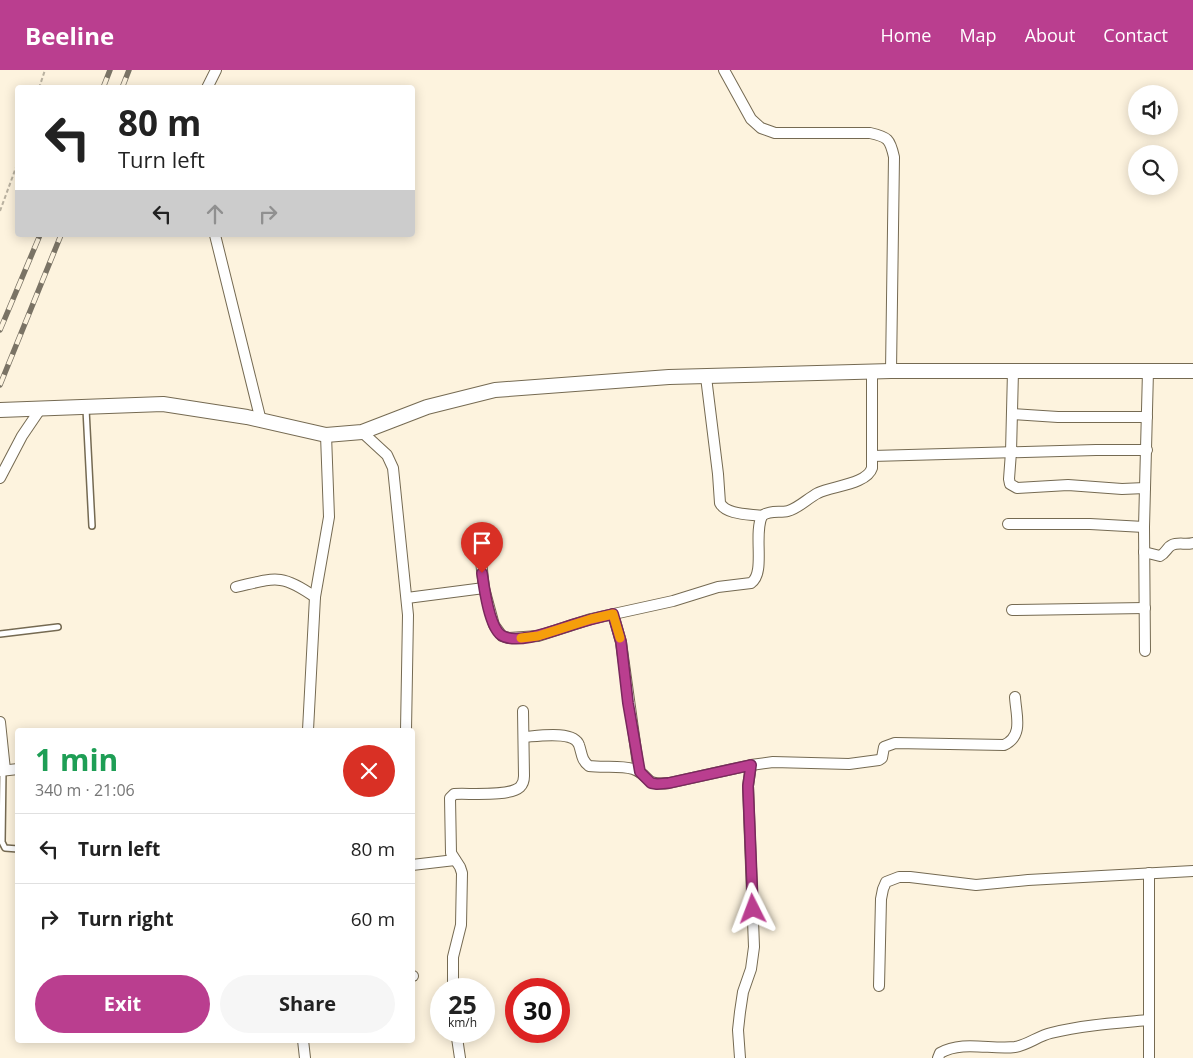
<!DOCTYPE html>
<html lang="en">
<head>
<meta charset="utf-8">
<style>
	body { margin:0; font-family:"Open Sans",sans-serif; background:#f6f6f6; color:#222; height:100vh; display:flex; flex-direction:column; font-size:19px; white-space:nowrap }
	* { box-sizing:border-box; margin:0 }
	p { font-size:16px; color:#767676 }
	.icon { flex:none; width:28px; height:28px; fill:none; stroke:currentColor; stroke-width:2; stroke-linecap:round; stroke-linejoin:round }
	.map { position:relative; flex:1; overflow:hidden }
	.sheet { position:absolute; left:15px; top:658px; width:400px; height:315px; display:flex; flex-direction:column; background:#fff; border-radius:5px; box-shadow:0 2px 12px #0003 }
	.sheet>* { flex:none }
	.banner { position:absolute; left:15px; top:15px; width:400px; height:152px; border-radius:5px; box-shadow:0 2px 12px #0003; background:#fff; color:#222; overflow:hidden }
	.tools { position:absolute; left:1128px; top:15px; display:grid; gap:10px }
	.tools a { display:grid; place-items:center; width:50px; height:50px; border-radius:50%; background:#fff; box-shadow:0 2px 12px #0003; font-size:25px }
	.speed { position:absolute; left:430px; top:908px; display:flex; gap:10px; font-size:25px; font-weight:700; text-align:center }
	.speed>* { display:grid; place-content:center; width:65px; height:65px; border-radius:50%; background:#fff; box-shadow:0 2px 12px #0003; line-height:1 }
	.speed small { font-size:12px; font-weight:400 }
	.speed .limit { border:8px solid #d22; background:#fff; color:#111 }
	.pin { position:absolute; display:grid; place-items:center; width:42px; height:42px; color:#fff; margin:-51px -21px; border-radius:50% 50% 50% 0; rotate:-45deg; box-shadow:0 0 5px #0007 }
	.pin .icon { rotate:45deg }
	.me { position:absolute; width:55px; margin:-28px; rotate:357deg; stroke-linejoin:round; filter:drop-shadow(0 0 4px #0008) }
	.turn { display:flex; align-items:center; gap:18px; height:105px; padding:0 20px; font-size:22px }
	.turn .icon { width:65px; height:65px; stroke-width:2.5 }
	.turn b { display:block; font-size:35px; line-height:42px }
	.lanes { display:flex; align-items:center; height:48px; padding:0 20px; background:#0003; justify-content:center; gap:25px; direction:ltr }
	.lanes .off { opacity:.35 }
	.round { display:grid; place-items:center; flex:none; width:52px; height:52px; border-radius:26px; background:#f6f6f6 }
	.summary { display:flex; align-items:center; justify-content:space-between; height:85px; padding:0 20px }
	h1 { font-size:30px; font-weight:700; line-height:38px; color:#1e9e55 }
	.button { display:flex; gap:10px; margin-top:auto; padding:10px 20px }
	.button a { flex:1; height:58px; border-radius:30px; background:#ba3e8f; color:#fff; font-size:20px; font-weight:700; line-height:58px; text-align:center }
	.button a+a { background:#f6f6f6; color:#222 }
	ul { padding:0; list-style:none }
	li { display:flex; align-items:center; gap:15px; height:70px; padding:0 20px; border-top:1px solid #e0e0e0 }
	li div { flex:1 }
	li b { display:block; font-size:19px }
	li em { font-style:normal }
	header { display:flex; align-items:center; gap:30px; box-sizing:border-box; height:70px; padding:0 25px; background:#ba3e8f; color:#fff }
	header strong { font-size:24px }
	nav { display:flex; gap:28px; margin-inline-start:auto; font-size:18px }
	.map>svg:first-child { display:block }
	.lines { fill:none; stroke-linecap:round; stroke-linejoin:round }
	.lane-casing { stroke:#756a52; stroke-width:8 }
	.street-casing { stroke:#756a52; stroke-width:12 }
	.secondary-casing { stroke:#756a52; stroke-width:16 }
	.path { stroke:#b9b1a0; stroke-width:2; stroke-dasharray:4 2.5; stroke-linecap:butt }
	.lane { stroke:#fff; stroke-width:5 }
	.street { stroke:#fff; stroke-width:10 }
	.secondary { stroke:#fff; stroke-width:14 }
	.rail-casing { stroke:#7a7365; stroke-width:5.5 }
	.rail { stroke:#fdf3de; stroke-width:4; stroke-dasharray:11; stroke-linecap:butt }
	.route-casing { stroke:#79285d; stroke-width:12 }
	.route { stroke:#ba3e8f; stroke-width:9 }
	.slow { stroke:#f59e0b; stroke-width:9 }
</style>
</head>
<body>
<header>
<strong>Beeline</strong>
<nav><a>Home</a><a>Map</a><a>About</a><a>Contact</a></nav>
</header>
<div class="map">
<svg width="1193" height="988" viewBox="0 0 1193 988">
	<rect width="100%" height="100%" fill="#fdf3de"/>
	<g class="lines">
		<defs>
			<g id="lane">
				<polyline points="86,339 92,456"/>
				<polyline points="0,564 58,557"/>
				<polyline points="3,700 2,772 5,778 18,779"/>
			</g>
			<g id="street">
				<path d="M724 0 751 49 761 58 775 63H870C888 67 890 69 894 87L891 301"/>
				<polyline points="207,18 216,0"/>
				<polyline points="215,165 261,351"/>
				<polyline points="1013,301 1011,382 1009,409 1010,414 1017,418 1068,415 1122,419 1145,418"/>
				<path d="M706 307 718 404 720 433C726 445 750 444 762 446"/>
				<polyline points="1012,344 1058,347 1147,347"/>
				<polyline points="362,362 387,385 393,398 408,545 406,660"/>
				<polyline points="872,386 1096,380 1147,380"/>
				<polyline points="0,408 22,366 41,338"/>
				<polyline points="1008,454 1090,454 1144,457"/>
				<path d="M479 473 484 518 494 555 502 566 509 568 538 566 591 549 673 531 718 517 751 513C766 503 753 464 762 446 769 440 780 443 788 441 799 438 808 428 818 423 833 416 867 414 872 398V302"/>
				<path d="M1144 482 1160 486C1166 483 1167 477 1172 475 1178 472 1186 475 1193 473"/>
				<path d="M236 517C275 508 281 503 315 527"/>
				<polyline points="407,528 484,518"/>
				<polyline points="1012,540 1145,538"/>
				<polyline points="613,544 621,572 639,702"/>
				<polyline points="1145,581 1144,457 1148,301"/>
				<polyline points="0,652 5,700"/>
				<polyline points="308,660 315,527 329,447 326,365"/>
				<path d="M524 667C538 666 574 660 579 675 582 683 581 690 589 696 603 698 620 695 633 699 652 705 642 716 669 713L751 695 773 692 849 694 879 690 882 688 884 677 895 673 1004 675C1024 666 1016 645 1015 627"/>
				<polyline points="0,701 18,699"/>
				<polyline points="412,795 455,790"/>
				<polyline points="412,906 413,906"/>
				<polyline points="879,916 881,829 883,819 886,812 899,807 910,807 976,815 1028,810 1193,801"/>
				<path d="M453 919V887L461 855 462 803 460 797 451 783 450 728 454 724C469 723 509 727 520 717 523 714 524 711 524 706L523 641"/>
				<polyline points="456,961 460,988"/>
				<polyline points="303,970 305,988"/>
				<polyline points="740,988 738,960 740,942 743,922 751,899 754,877 748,716 751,695"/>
				<path d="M938 988 940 983C962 970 991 980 1015 977 1028 975 1038 966 1051 963 1083 955 1116 953 1149 950"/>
				<polyline points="1149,988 1149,803"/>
			</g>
			<polyline id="secondary" points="0,340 163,334 247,347 326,365 362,362 427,337 495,320 669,307 891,301 1193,301"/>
		</defs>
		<!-- lane casing -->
		<use href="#lane" class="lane-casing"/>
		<!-- street casing -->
		<use href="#street" class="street-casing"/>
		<!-- secondary casing -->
		<use href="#secondary" class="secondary-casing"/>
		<!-- path -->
		<g class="path">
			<polyline points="39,18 45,0"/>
			<polyline points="0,141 18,92"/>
		</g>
		<!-- lane -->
		<use href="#lane" class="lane"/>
		<!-- street -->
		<use href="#street" class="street"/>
		<!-- secondary -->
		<use href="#secondary" class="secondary"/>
		<defs>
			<g id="rail">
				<polyline points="103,18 110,0"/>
				<polyline points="122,18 129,0"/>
				<polyline points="0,260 40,165"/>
				<polyline points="0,315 61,165"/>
			</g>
		</defs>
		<!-- rail casing -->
		<use href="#rail" class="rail-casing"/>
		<!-- rail -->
		<use href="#rail" class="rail"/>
	</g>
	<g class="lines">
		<defs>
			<path id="route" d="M482 503C484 517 489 556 501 565 517 576 558 559 575 554 588 550 600 547 613 544L621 572 628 633 640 702 651 713 657 714 669 713 751 695 748 716 753 839"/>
		</defs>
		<!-- route casing -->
		<use href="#route" class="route-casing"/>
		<!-- route -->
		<use href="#route" class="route"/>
		<!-- slow -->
		<polyline class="slow" points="521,568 538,566 591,549 613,544 620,568"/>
	</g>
</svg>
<div class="tools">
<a><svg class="icon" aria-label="sound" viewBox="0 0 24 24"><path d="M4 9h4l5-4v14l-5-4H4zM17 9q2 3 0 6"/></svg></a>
<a><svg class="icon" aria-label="search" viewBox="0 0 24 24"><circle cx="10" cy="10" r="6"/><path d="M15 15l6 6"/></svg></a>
</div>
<div class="speed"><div>25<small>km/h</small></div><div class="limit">30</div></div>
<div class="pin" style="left:482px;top:503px;background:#d93025"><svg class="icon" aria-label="arrive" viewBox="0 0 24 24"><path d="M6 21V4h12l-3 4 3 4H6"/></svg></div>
<svg class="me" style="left:753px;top:839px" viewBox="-20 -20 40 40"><path d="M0-17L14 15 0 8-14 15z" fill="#ba3e8f" stroke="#fff" stroke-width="4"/></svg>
<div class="banner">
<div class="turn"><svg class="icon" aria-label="left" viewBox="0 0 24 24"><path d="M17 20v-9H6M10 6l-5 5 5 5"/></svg><div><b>80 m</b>Turn left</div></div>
<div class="lanes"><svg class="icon" aria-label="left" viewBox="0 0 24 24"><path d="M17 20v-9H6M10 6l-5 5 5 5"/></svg><svg class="icon off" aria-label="ahead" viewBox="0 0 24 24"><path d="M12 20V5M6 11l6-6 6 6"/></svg><svg class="icon off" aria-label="right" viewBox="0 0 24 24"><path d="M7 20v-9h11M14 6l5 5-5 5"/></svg></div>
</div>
<section class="sheet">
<div class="summary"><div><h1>1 min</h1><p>340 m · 21:06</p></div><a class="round" style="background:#d93025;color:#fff"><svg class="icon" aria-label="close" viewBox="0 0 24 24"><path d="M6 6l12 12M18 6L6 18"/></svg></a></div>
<ul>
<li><svg class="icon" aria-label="left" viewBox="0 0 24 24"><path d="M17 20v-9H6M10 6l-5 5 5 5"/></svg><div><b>Turn left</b></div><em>80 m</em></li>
<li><svg class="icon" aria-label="right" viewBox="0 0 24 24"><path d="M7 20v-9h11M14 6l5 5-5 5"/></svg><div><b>Turn right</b></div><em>60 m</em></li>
</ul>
<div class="button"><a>Exit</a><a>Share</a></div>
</section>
</div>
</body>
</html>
